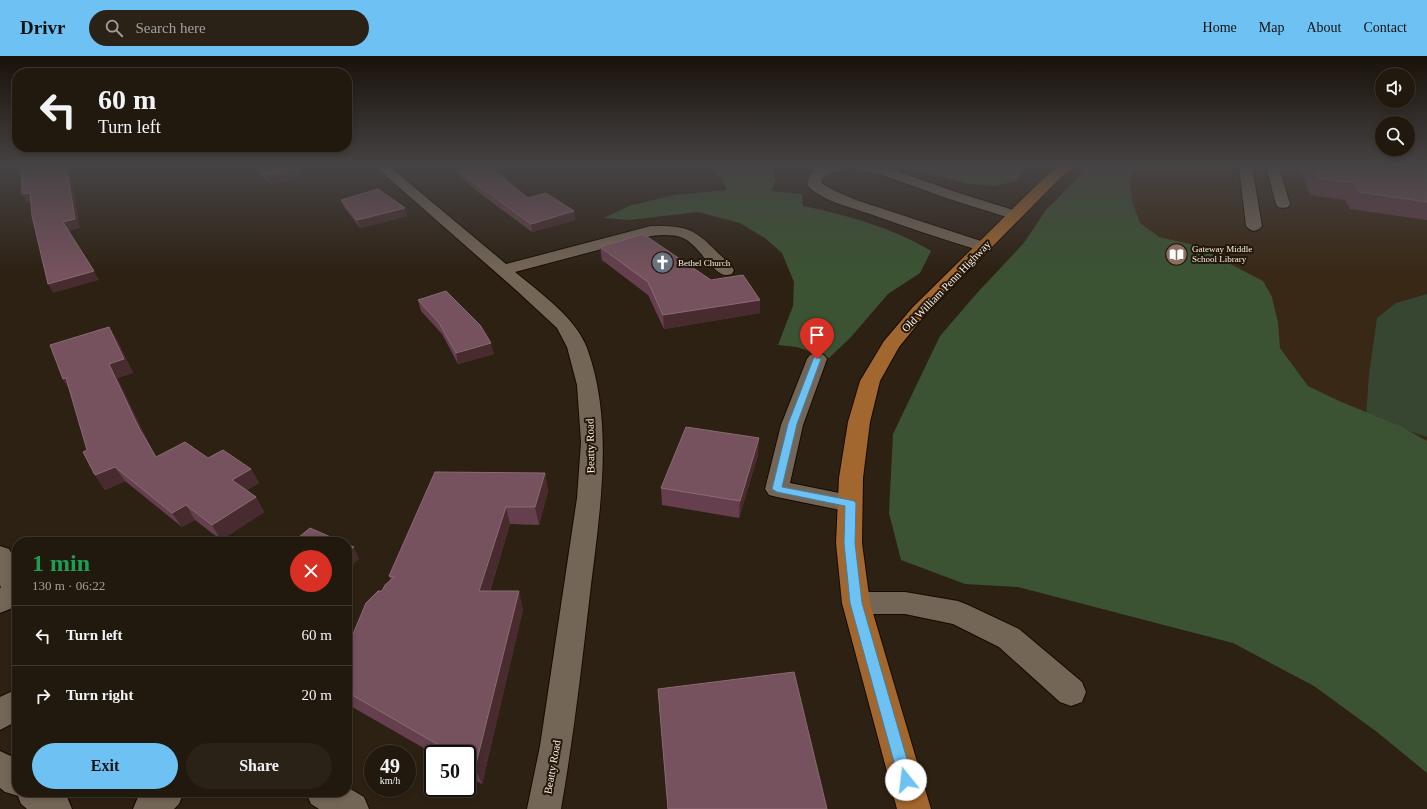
<!DOCTYPE html>
<html lang="en">
<head>
<meta charset="utf-8">
<style>
	body { margin:0; font-family:"Times New Roman",serif; background:#2a2217; color:#f1f3f6; height:100vh; display:flex; flex-direction:column; font-size:15px; white-space:nowrap }
	* { box-sizing:border-box; margin:0 }
	p { font-size:13px; color:#a2a09e }
	.icon { flex:none; width:22px; height:22px; fill:none; stroke:currentColor; stroke-width:2; stroke-linecap:round; stroke-linejoin:round }
	.map { position:relative; flex:1; overflow:hidden }
	.panel { position:absolute; left:12px; top:481px; width:340px; height:260px; display:flex; flex-direction:column; background:#22190e; border-radius:16px; box-shadow:0 2px 6px #0003,0 0 0 1px #3f382e }
	.panel>* { flex:none }
	.hud { position:absolute; left:12px; top:12px; width:340px; height:84px; border-radius:16px; box-shadow:0 2px 6px #0003,0 0 0 1px #3f382e; background:#22190e; color:#f1f3f6; overflow:hidden }
	.buttons { position:absolute; left:1375px; top:12px; display:grid; gap:8px }
	.buttons a { display:grid; place-items:center; width:40px; height:40px; border-radius:50%; background:#22190e; box-shadow:0 2px 6px #0003,0 0 0 1px #3f382e; font-size:20px }
	.speed { position:absolute; left:364px; top:689px; display:flex; gap:8px; font-size:20px; font-weight:700; text-align:center }
	.speed>* { display:grid; place-content:center; width:52px; height:52px; border-radius:50%; background:#22190e; box-shadow:0 2px 6px #0003,0 0 0 1px #3f382e; line-height:1 }
	.speed small { font-size:10px; font-weight:400 }
	.speed .limit { border:2px solid #111; border-radius:6px; background:#fff; color:#111 }
	.pin { position:absolute; display:grid; place-items:center; width:34px; height:34px; color:#fff; margin:-41px -17px; border-radius:50% 50% 50% 0; rotate:-45deg; box-shadow:0 0 4px #0007 }
	.pin .icon { rotate:45deg }
	.me { position:absolute; width:44px; margin:-22px; rotate:344deg; stroke-linejoin:round; filter:drop-shadow(0 0 3px #0008) }
	.turn { display:flex; align-items:center; gap:14px; height:84px; padding:0 20px; font-size:18px }
	.turn .icon { width:52px; height:52px; stroke-width:2.5 }
	.turn b { display:block; font-size:28px; line-height:34px }
	.round { display:grid; place-items:center; flex:none; width:42px; height:42px; border-radius:21px; background:#2a2217 }
	.head { display:flex; align-items:center; justify-content:space-between; height:68px; padding:0 20px }
	h1 { font-size:24px; font-weight:700; line-height:30px; color:#1e9e55 }
	.action { display:flex; gap:8px; margin-top:auto; padding:8px 20px }
	.action a { flex:1; height:46px; border-radius:24px; background:#6dc2f3; color:#111; font-size:16px; font-weight:700; line-height:46px; text-align:center }
	.action a+a { background:#2a2217; color:#f1f3f6 }
	ul { padding:0; list-style:none }
	li { display:flex; align-items:center; gap:12px; height:60px; padding:0 20px; border-top:1px solid #3f382e }
	li div { flex:1 }
	li b { display:block; font-size:15px }
	li em { font-style:normal }
	header { display:flex; align-items:center; gap:24px; box-sizing:border-box; height:56px; padding:0 20px; background:#6dc2f3; color:#111 }
	header strong { font-size:19px }
	nav { display:flex; gap:22px; margin-inline-start:auto; font-size:14px }
	.search { width:280px; height:36px; background:#2a2217; display:flex; align-items:center; gap:10px; box-sizing:border-box; padding:0 14px; border-radius:22px; color:#a2a09e; font-size:15px }
	.map>svg:first-child { display:block }
	.built { fill:#392815 }
	.green { fill:#374631 }
	.forest { fill:#3b5332 }
	.lines { fill:none; stroke-linecap:round; stroke-linejoin:round }
	.minor-casing { stroke:#150a01; stroke-width:2 }
	.major-casing { stroke:#150a01; stroke-width:2 }
	.minor { fill:#746657; fill-rule:evenodd }
	.major { fill:#a2672e; fill-rule:evenodd }
	.wall { fill:#653f4d }
	.shaded-wall { fill:#482b2f }
	.building { fill:#75525d; stroke:#8a6b73 }
	.route { fill:#6dc2f3; stroke:#477e9e }
	.labels { text-anchor:middle; dominant-baseline:central; stroke-width:4; stroke-linejoin:round; paint-order:stroke }
	.far-poi-label { font-size:9px; fill:#f9f0e7; stroke:#23170a; text-anchor:start }
	.street-label { font-size:11px; fill:#f9f0e7; stroke:#23170a }
</style>
</head>
<body>
<header>
<strong>Drivr</strong>
<div class="search"><svg class="icon" aria-label="search" viewBox="0 0 24 24"><circle cx="10" cy="10" r="6"/><path d="M15 15l6 6"/></svg>Search here</div>
<nav><a>Home</a><a>Map</a><a>About</a><a>Contact</a></nav>
</header>
<div class="map">
<svg width="1427" height="753" viewBox="0 0 1427 753">
	<rect width="100%" height="100%" fill="#2d2113"/>
	<!-- built -->
	<polygon class="built" points="1104,111 1427,111 1427,421 1136,203"/>
	<!-- green -->
	<polygon class="green" points="1427,238 1427,381 1366,361 1369,318 1377,262 1396,247"/>
	<!-- forest -->
	<g class="forest">
		<path d="M705 111H775L772 115 776 124 771 135 802 138 803 150C847 159 893 172 931 195L920 217 888 238 851 281 829 302 797 291 778 289 793 250 794 226 782 197 765 182 740 167 698 156 629 164 604 162 629 150 674 139 727 134 722 122Z"/>
		<polygon points="903,111 1028,111 1016,125 995,130 968,128"/>
		<polygon points="1088,111 1136,111 1130,126 1132,145 1140,167 1159,181 1194,189 1263,225 1272,241 1278,267 1280,292 1308,330 1339,345 1400,370 1427,385 1427,717 1377,676 1314,630 1233,587 1018,531 965,528 901,504 889,457 893,378 940,280 978,236 1023,188 1046,154"/>
	</g>
	<g class="lines">
		<defs>
			<g id="minor">
				<path d="M376 111H390L506 208 651 170C685 170 693 171 717 196 723 202 730 207 734 214L732 218C728 219 724 220 720 217 706 208 698 189 683 182 674 178 661 179 651 180L515 216C539 236 576 262 587 292 616 371 598 466 589 546 581 616 573 684 561 753H527L540 690 577 442 581 386 577 329 567 291 557 272 517 235Z"/>
				<path d="M824 111H848L846 114 831 117 822 122 821 127 833 134 856 144 990 188 992 191 990 194 984 196 978 194C942 183 906 171 870 158 853 152 818 144 807 128L811 117Z"/>
				<polygon points="853,111 881,111 888,112 959,137 1020,156 1022,159 1020,162 1015,163 1010,162 949,143 880,118 855,114"/>
				<polygon points="1239,111 1252,111 1262,170 1259,173 1254,175 1249,173 1246,170"/>
				<polygon points="1266,111 1279,111 1290,148 1288,151 1283,152 1278,151 1276,148"/>
				<polygon points="817,297 824,299 827,303 803,369 790,427 859,441 862,447 859,453 850,456 777,441 769,439 765,433 781,369 807,303 810,299"/>
				<polygon points="0,490 9,493 17,508 17,550 0,557 0,532 1,532 0,529"/>
				<polygon points="856,536 905,536 958,545 968,549 1019,573 1082,626 1086,636 1082,646 1071,650 1060,646 999,591 953,568 905,558 856,558 846,555 842,547 846,539"/>
				<polygon points="17,633 17,665 0,674 0,641"/>
				<polygon points="0,695 17,703 17,736 61,736 67,741 72,753 27,753 21,748 18,740 5,736 0,732"/>
				<polygon points="347,731 364,741 369,753 319,753 311,748 306,736 347,736"/>
				<polygon points="143,736 184,736 179,748 174,753 133,753 138,741"/>
			</g>
			<polygon id="major" points="1058,111 1073,111 1058,124 925,259 899,291 880,325 870,366 863,422 862,487 870,547 931,753 897,753 842,547 836,487 839,422 848,366 860,325 884,285 913,251 1048,118"/>
		</defs>
		<!-- minor casing -->
		<use href="#minor" class="minor-casing"/>
		<!-- major casing -->
		<use href="#major" class="major-casing"/>
		<!-- minor -->
		<use href="#minor" class="minor"/>
		<!-- major -->
		<use href="#major" class="major"/>
	</g>
	<!-- wall -->
	<g class="wall">
		<polygon points="253,111 297,111 301,121 270,128"/>
		<polygon points="446,111 498,111 492,112 528,142 574,155 575,164 532,176 478,136 455,116"/>
		<polygon points="1299,111 1427,111 1427,164 1350,153 1345,144 1310,139"/>
		<polygon points="341,144 407,160 360,172 344,151"/>
		<polygon points="600,191 711,224 760,257 664,273 648,239 602,204"/>
		<polygon points="418,244 494,298 458,308 442,278 421,255"/>
		<polygon points="117,284 133,317 117,322 148,386 156,401 208,402 251,413 259,427 247,434 256,441 264,456 221,484 195,464 182,471 125,425 105,434 95,419 69,333 63,323"/>
		<polygon points="758,399 739,462 662,449 661,432"/>
		<polygon points="545,417 548,435 539,469 510,468 490,535 523,553 482,728 468,721 467,721 467,698 434,698 347,648 347,583 353,578 391,524 389,520"/>
	</g>
	<!-- shaded-wall -->
	<g class="shaded-wall">
		<polygon points="65,111 66,111 71,122 80,172 68,175 63,166"/>
		<polygon points="486,111 498,111 486,114"/>
		<polygon points="298,112 301,121 270,128 266,119"/>
		<polygon points="30,137 35,145 27,147 22,138"/>
		<polygon points="405,152 407,160 360,172 357,164"/>
		<polygon points="574,155 575,164 532,176 531,168"/>
		<polygon points="94,215 99,224 53,237 48,228"/>
		<polygon points="760,244 760,257 664,273 663,259"/>
		<polygon points="109,271 117,284 133,317 117,322 148,386 139,372 109,308"/>
		<polygon points="491,287 494,298 458,308 456,297"/>
		<polygon points="66,322 72,337 63,323"/>
		<polygon points="759,382 758,399 739,462 740,445"/>
		<polygon points="115,411 125,425 105,434 95,419"/>
		<polygon points="251,413 259,427 240,439 232,424"/>
		<polygon points="545,417 548,435 539,469 535,451"/>
		<polygon points="256,441 264,456 221,484 212,469"/>
		<polygon points="186,449 195,464 182,471 172,457"/>
		<polygon points="506,451 510,468 484,553 479,535"/>
		<polygon points="354,491 359,503 347,514 347,497"/>
		<polygon points="519,535 523,553 482,728 475,712"/>
	</g>
	<!-- building -->
	<g class="building">
		<polygon points="19,111 65,111 67,114 75,163 63,166 94,215 48,228 32,160 30,137 22,138 21,116"/>
		<polygon points="258,111 297,111 298,112 266,119"/>
		<polygon points="456,111 490,111 528,142 546,137 574,155 531,168 476,128"/>
		<polygon points="1313,111 1427,111 1427,146 1359,136 1355,127 1318,122"/>
		<polygon points="378,133 405,152 357,164 341,144"/>
		<polygon points="643,178 711,224 743,219 760,244 663,259 648,226 600,191"/>
		<polygon points="446,235 480,269 491,287 456,297 439,267 418,244"/>
		<polygon points="109,271 124,303 109,308 139,372 156,401 185,386 208,402 223,394 251,413 232,424 256,441 212,469 186,449 172,457 115,411 95,419 83,396 87,394 66,322 63,323 50,289"/>
		<polygon points="686,371 759,382 740,445 661,432"/>
		<polygon points="435,416 545,417 535,451 506,451 479,535 519,535 475,712 467,708 467,698 440,698 442,691 347,636 347,583 353,578 366,547 378,535 382,535 385,529 394,521 389,520"/>
		<polygon points="310,472 342,486 293,486"/>
		<polygon points="347,488 354,491 347,497"/>
		<polygon points="794,616 827,753 668,753 658,633"/>
	</g>
	<!-- sky -->
	<linearGradient id="sky" x2="0" y2="1"><stop stop-color="#19120a"/><stop offset="0.51" stop-color="#464344"/><stop offset="1" stop-color="#464344" stop-opacity="0"/></linearGradient>
	<rect width="1427" height="216" fill="url(#sky)"/>
	<!-- route -->
	<polygon class="route" points="814,301 817,301 821,303 797,368 782,431 850,444 854,445 856,447 855,487 862,547 913,724 911,728 906,730 901,728 899,724 850,547 844,487 845,450 777,436 772,433 788,368"/>
	<!-- icons -->
	<defs>
		<symbol id="library-disc" viewBox="-11 -11 22 22"><circle r="9.5" fill="#8d6e63" stroke="#23170a"/><path d="M-6-4Q-3-5.5-.7-3.5V5Q-3 3-6 4ZM6-4Q3-5.5 .7-3.5V5Q3 3 6 4Z" fill="#fff"/></symbol>
		<symbol id="church-disc" viewBox="-11 -11 22 22"><circle r="9.5" fill="#6b7280" stroke="#23170a"/><path d="M-1.2-6h2.4v3.5h3.3v2.4h-3.3V6h-2.4V-.1h-3.3v-2.4h3.3Z" fill="#fff"/></symbol>
	</defs>
	<g fill-rule="evenodd">
		<use href="#library-disc" x="1164" y="186" width="25" height="25"/>
		<use href="#church-disc" x="650" y="194" width="25" height="25"/>
	</g>
	<g class="labels">
		<!-- far-poi labels -->
		<g class="far-poi-label">
			<text x="1192" y="193">Gateway Middle<tspan x="1192" dy="10">School Library</tspan></text>
			<text x="678" y="207">Bethel Church</text>
		</g>
		<!-- street labels -->
		<g class="street-label">
			<text transform="translate(946 230) rotate(-46)">Old William Penn Highway</text>
			<text transform="translate(590 390) rotate(-91)">Beatty Road</text>
			<text transform="translate(552 711) rotate(-80)">Beatty Road</text>
		</g>
	</g>
</svg>
<div class="buttons">
<a><svg class="icon" aria-label="sound" viewBox="0 0 24 24"><path d="M4 9h4l5-4v14l-5-4H4zM17 9q2 3 0 6"/></svg></a>
<a><svg class="icon" aria-label="search" viewBox="0 0 24 24"><circle cx="10" cy="10" r="6"/><path d="M15 15l6 6"/></svg></a>
</div>
<div class="speed"><div>49<small>km/h</small></div><div class="limit">50</div></div>
<div class="pin" style="left:817px;top:303px;background:#d93025"><svg class="icon" aria-label="arrive" viewBox="0 0 24 24"><path d="M6 21V4h12l-3 4 3 4H6"/></svg></div>
<svg class="me" style="left:906px;top:724px" viewBox="-20 -20 40 40"><circle r="19" fill="#fff"/><path d="M0-13L10 11 0 6-10 11z" fill="#6dc2f3"/></svg>
<div class="hud">
<div class="turn"><svg class="icon" aria-label="left" viewBox="0 0 24 24"><path d="M17 20v-9H6M10 6l-5 5 5 5"/></svg><div><b>60 m</b>Turn left</div></div>
</div>
<section class="panel">
<div class="head"><div><h1>1 min</h1><p>130 m · 06:22</p></div><a class="round" style="background:#d93025;color:#fff"><svg class="icon" aria-label="close" viewBox="0 0 24 24"><path d="M6 6l12 12M18 6L6 18"/></svg></a></div>
<ul>
<li><svg class="icon" aria-label="left" viewBox="0 0 24 24"><path d="M17 20v-9H6M10 6l-5 5 5 5"/></svg><div><b>Turn left</b></div><em>60 m</em></li>
<li><svg class="icon" aria-label="right" viewBox="0 0 24 24"><path d="M7 20v-9h11M14 6l5 5-5 5"/></svg><div><b>Turn right</b></div><em>20 m</em></li>
</ul>
<div class="action"><a>Exit</a><a>Share</a></div>
</section>
</div>
</body>
</html>
